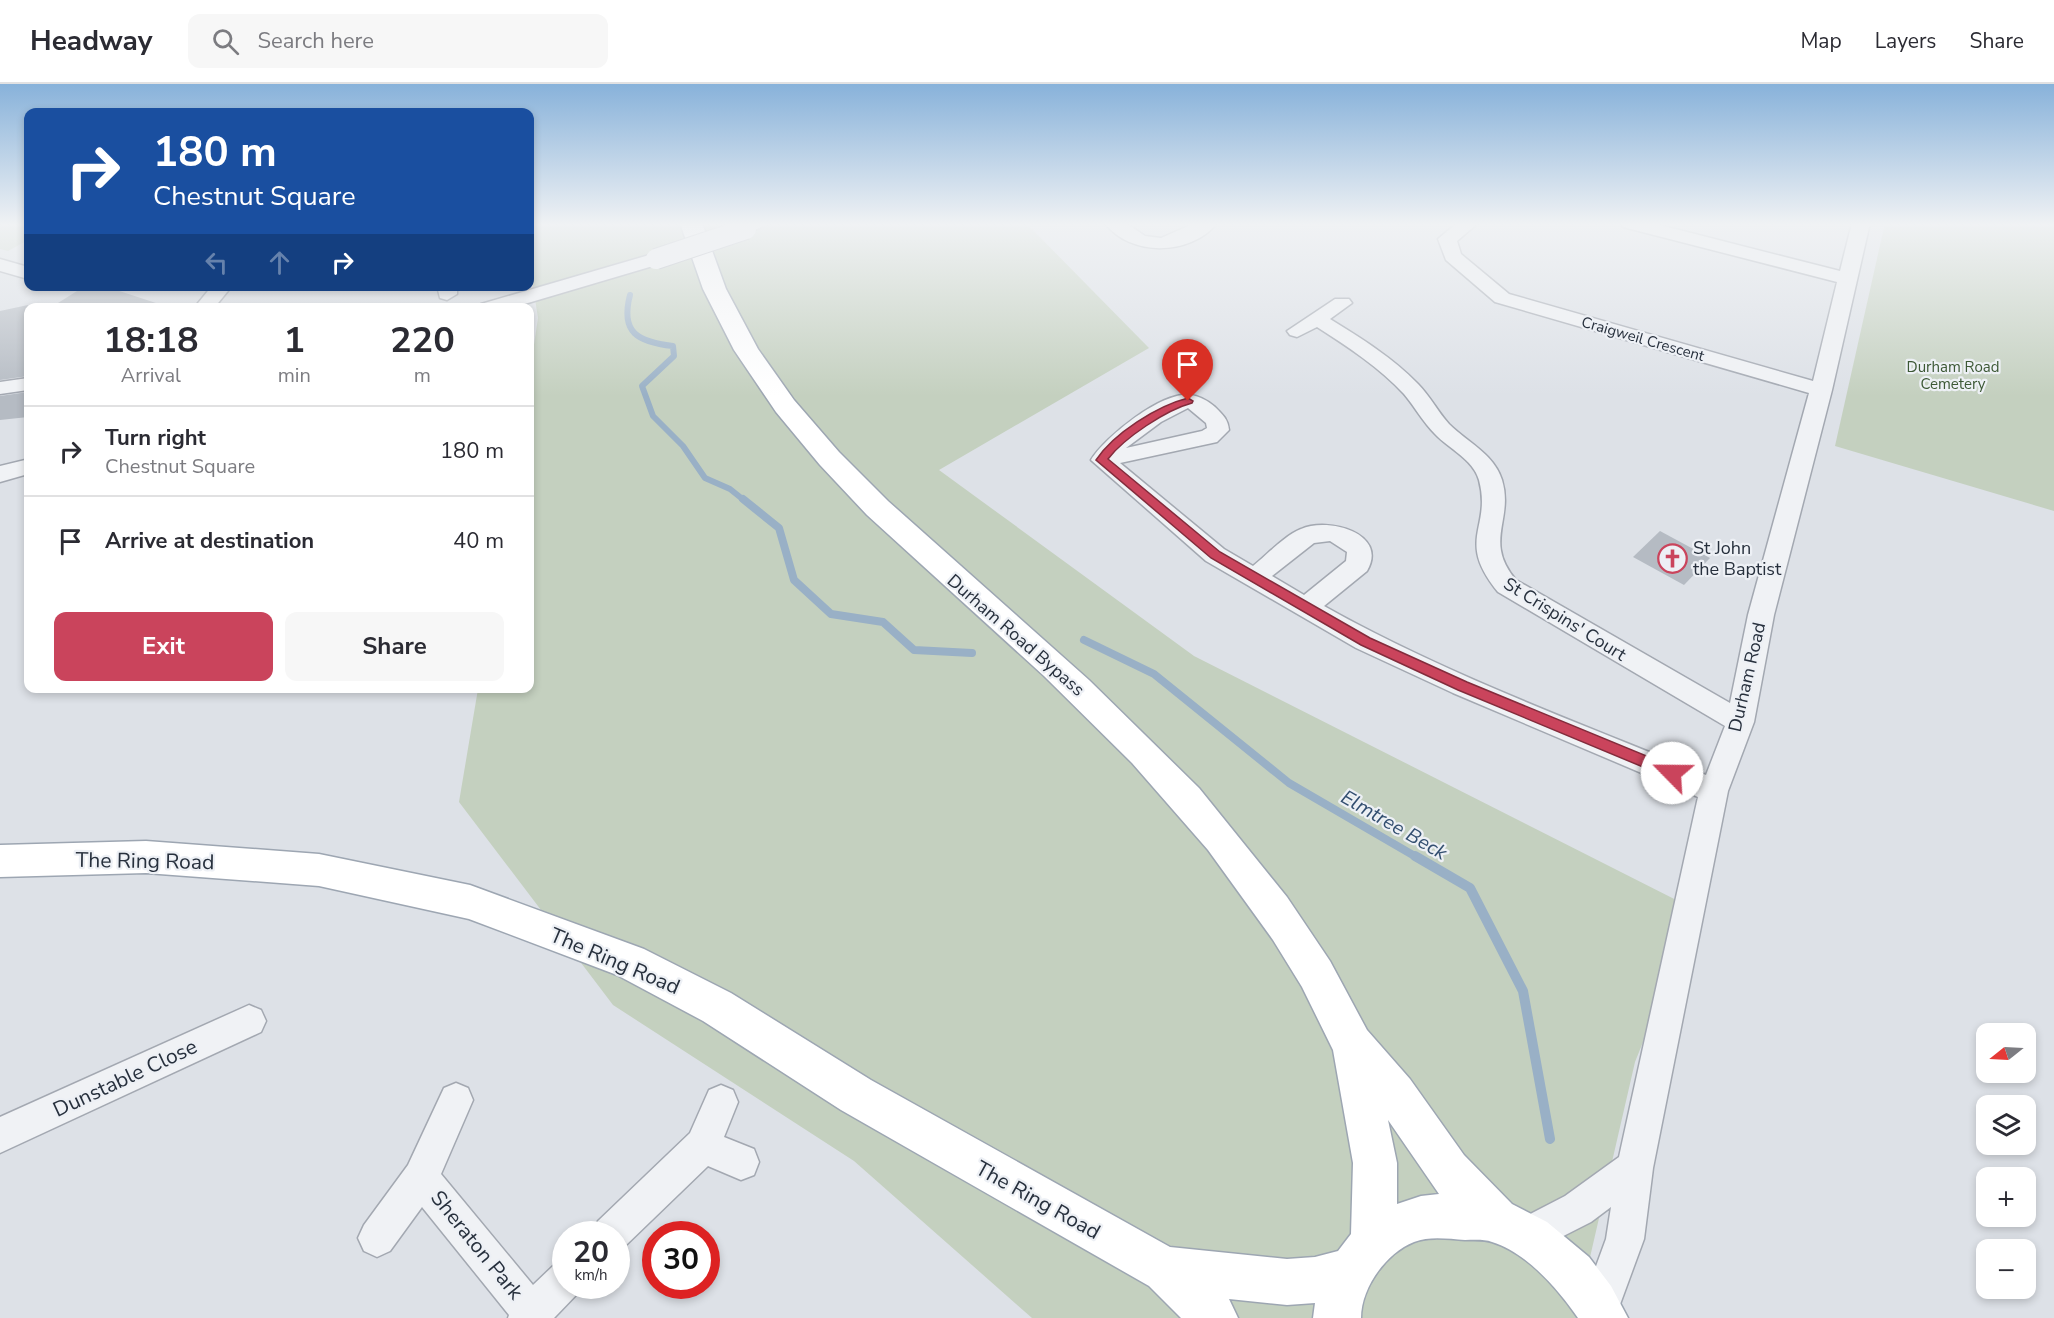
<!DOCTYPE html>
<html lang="en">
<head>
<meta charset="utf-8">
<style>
	body { margin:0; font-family:"Nunito Sans",sans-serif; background:#f7f7f7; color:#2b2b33; height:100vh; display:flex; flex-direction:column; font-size:22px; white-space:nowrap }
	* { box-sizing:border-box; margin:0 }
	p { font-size:20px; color:#7c7c81 }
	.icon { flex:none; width:33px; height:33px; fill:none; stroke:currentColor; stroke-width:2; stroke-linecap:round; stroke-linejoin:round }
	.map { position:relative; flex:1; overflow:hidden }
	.drawer { position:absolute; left:24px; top:219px; width:510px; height:390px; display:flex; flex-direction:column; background:#fff; border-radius:12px; box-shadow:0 3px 9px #0003 }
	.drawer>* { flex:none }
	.hud { position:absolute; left:24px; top:24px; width:510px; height:183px; border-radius:12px; box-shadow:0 3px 9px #0003; background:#1a4fa0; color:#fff; overflow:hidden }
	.needle { width:39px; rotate:252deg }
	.buttons { position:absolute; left:1976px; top:939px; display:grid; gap:12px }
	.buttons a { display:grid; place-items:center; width:60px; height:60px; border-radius:12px; background:#fff; box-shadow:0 3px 9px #0003; font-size:30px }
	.speed { position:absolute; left:552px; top:1137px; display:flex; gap:12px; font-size:30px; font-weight:700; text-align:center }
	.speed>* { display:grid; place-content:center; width:78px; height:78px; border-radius:50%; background:#fff; box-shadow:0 3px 9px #0003; line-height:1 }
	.speed small { font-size:15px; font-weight:400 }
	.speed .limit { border:9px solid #d22; background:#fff; color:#111 }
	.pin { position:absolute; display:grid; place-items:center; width:51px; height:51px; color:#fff; margin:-62px -26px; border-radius:50% 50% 50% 0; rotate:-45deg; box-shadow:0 0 6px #0007 }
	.pin .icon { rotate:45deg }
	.me { position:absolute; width:66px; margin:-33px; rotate:293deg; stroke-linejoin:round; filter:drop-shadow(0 0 4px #0008) }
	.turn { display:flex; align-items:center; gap:21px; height:126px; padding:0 30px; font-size:27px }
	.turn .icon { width:78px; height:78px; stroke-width:2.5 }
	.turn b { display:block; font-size:42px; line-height:51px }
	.lanes { display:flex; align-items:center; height:57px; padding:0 30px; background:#0003; justify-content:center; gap:30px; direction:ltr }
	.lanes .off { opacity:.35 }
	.eta { display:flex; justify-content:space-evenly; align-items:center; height:102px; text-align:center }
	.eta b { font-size:36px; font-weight:700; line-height:42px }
	.primary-button { display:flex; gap:12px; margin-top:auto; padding:12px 30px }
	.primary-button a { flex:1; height:69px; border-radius:12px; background:#ca445c; color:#fff; font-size:24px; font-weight:700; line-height:69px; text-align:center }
	.primary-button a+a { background:#f7f7f7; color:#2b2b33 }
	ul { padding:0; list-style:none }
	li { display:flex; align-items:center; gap:18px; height:90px; padding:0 30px; border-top:2px solid #e1e1e2 }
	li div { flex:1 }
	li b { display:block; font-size:22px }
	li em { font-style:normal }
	header { display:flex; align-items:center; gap:36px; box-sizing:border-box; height:84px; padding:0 30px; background:#fff; border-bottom:2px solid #e1e1e2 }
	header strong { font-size:28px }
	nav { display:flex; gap:33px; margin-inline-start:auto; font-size:21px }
	.search { width:420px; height:54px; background:#f7f7f7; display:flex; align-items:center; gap:15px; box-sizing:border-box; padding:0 21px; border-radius:12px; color:#7c7c81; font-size:22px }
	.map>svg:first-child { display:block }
	.green { fill:#c4d0bf }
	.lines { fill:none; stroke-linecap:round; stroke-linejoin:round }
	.stream-far2 { stroke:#99b0c6; stroke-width:6 }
	.stream-far1 { stroke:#99b0c6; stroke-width:8 }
	.stream { stroke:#99b0c6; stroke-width:10 }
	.building { fill:#b5bbc3 }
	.minor-casing { stroke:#a3a8b1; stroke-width:3 }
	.major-casing { stroke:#9da6b2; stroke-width:3 }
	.minor { fill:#f0f2f5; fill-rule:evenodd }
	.major { fill:#fff; fill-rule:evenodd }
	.minor-bridge-casing { stroke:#a3a8b1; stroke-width:22; stroke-linecap:butt }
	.minor-bridge { stroke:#f0f2f5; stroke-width:20 }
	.route { fill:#ca445c; stroke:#832c3c; stroke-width:1.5 }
	.labels { text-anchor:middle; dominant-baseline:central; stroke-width:4.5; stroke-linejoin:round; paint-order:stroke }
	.far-street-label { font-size:15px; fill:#27303d; stroke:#edf0f5 }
	.far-park-label { font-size:15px; fill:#3c5835; stroke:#edf0f5 }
	.poi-label { font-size:18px; fill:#27303d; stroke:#edf0f5; text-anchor:start }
	.street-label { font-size:18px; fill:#27303d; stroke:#edf0f5 }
	.water-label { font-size:20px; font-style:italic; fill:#334f70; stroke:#edf0f5 }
	.near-street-label { font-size:21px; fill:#27303d; stroke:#edf0f5 }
</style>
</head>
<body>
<header>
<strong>Headway</strong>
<div class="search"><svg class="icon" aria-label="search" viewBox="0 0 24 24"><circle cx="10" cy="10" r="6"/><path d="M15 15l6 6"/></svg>Search here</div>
<nav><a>Map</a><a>Layers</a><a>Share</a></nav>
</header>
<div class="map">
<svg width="2054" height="1234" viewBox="0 0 2054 1234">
	<rect width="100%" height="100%" fill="#dde1e7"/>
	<!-- green -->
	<g class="green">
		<polygon points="0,139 28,139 28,156 8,167 0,165"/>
		<polygon points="530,139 1026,139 1149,264 939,386 1194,572 1696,826 1635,978 1576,1234 1032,1234 854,1077 613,921 459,718 478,605 530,604 530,287 538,234 530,183"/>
		<polygon points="1885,139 2054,139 2054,427 1835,362"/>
	</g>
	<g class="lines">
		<!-- stream-far2 -->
		<path class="stream-far2" d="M630 211C620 249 638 258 673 262L674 272 642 302 653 332 683 362 705 394 730 405 745 417"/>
		<!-- stream-far1 -->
		<g class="stream-far1">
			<polyline points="743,415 779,444 794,496 831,530 883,538 914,566 972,569"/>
			<polyline points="1084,556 1154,590 1289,699 1418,774"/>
		</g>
		<!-- stream -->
		<polyline class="stream" points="1415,772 1470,804 1523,907 1550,1055"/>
	</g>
	<!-- building -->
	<g class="building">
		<polygon points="85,202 104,202 156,219 155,224 50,224"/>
		<polygon points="28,221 28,292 0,296 0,227"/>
		<polygon points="28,308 28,333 0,336 0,312"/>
		<polygon points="1660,447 1710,474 1684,501 1633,473"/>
	</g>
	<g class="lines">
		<defs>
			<g id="minor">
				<polygon points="744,139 770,139 746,150 737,145"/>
				<path d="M1105 139H1126L1145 152 1161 154 1195 139H1217C1191 172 1130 173 1105 139Z"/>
				<path d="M1457 139H1478L1457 157 1461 170 1509 210 1813 297 1837 198 1623 143 1620 139H1652L1840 187 1852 139H1870L1832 306 1774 531 1754 638 1728 707 1653 1084 1644 1155 1615 1234H1583L1580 1226 1606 1155 1611 1123 1591 1138 1526 1171 1513 1165 1507 1152 1513 1139 1565 1112 1619 1073 1698 713 1453 609 1356 564 1206 477 1091 376C1105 353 1162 307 1190 311 1200 312 1208 317 1215 323 1223 331 1228 335 1229 346L1217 358 1120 379 1224 465 1253 482C1268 470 1284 452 1301 445 1328 433 1389 449 1367 487L1324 522C1445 590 1577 638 1706 691L1725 642 1498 508C1455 455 1492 445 1479 396 1473 375 1449 365 1435 350 1423 338 1415 323 1404 310 1379 283 1348 263 1317 243L1297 253 1290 251 1287 247 1335 215H1349L1352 219 1330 235C1361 254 1393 274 1418 300 1430 312 1438 328 1449 340 1467 358 1494 370 1502 396 1514 436 1483 457 1516 496L1730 619 1748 531 1809 309 1495 218 1446 176 1438 155ZM1188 324 1206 339 1207 344 1202 347 1126 364 1161 338ZM1330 457 1347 468 1346 477 1304 511 1272 492 1314 459Z"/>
				<polygon points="656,169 663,171 665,175 663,179 511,224 479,224 481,220"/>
				<polygon points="0,175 28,183 28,195 0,187"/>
				<polygon points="212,202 232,202 214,224 194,224"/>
				<polygon points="437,202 457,202 457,210 447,216 440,214"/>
				<polygon points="28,294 28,306 0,310 0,298"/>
				<polygon points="25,376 28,377 28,390 0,398 0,382"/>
				<polygon points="249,921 261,926 266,937 261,948 0,1069 0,1033"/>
				<polygon points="456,999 468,1004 473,1016 441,1090 533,1201 553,1182 566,1176 566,1202 582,1202 579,1208 554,1234 508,1234 509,1231 422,1123 390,1167 377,1173 364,1167 358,1154 364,1141 408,1081 444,1004"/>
				<polygon points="721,1001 733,1006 738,1018 724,1053 754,1065 759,1078 754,1091 741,1096 708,1082 624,1163 616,1166 616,1150 593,1150 598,1137 690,1049 709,1006"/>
			</g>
			<path id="major" d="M680 139H702L726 205 758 265 794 316 839 368 888 417 1089 596 1199 704 1287 813 1330 877 1367 946 1410 995 1464 1071 1512 1120 1547 1138 1589 1173 1611 1202 1628 1234H1578C1558 1205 1527 1169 1492 1158 1484 1155 1474 1156 1465 1156 1448 1155 1430 1152 1414 1158 1386 1169 1361 1204 1361 1234H1313L1315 1219 1287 1221 1229 1215 1238 1234H1181L1149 1202 841 1026 703 937 617 891 469 835 319 802 146 789 0 793V761L146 757 319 770 470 801 644 865 731 909 871 996 1170 1163 1287 1175 1315 1173 1338 1167 1351 1150 1353 1079 1333 966 1302 903 1273 856 1208 766 1132 679 1044 592 867 431 820 381 776 328 734 266 703 205ZM1388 1036 1439 1110 1421 1112 1397 1120V1079Z"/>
		</defs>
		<!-- minor casing -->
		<use href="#minor" class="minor-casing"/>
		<!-- major casing -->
		<use href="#major" class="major-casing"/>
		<!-- minor -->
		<use href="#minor" class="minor"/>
		<!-- major -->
		<use href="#major" class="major"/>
		<defs>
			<polyline id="minor-bridge" points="656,175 746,145"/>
		</defs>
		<!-- minor-bridge casing -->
		<use href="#minor-bridge" class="minor-bridge-casing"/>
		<!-- minor-bridge -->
		<use href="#minor-bridge" class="minor-bridge"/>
	</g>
	<!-- sky -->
	<linearGradient id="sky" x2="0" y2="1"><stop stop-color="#88b2da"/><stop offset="0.45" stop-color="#f0f2f4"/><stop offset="1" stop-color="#f0f2f4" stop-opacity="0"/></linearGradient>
	<rect width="2054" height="312" fill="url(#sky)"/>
	<!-- route -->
	<path class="route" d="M1188 314 1193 317 1192 319C1166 326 1124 354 1108 375L1220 468 1370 554 1467 598 1678 685 1680 689 1678 693H1667L1458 606 1361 561 1211 474 1096 376C1114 349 1157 322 1188 314Z"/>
	<!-- icons -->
	<defs>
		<symbol id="church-ring" viewBox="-11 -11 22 22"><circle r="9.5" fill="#edf0f5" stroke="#ca445c" stroke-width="1.5"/><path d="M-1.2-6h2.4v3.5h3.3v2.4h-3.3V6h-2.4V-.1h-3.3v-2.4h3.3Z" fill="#ca445c"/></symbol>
	</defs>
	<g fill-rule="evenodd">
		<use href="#church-ring" x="1656" y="458" width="33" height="33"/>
	</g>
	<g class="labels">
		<!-- far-street labels -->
		<g class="far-street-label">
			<text transform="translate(1643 255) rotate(16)">Craigweil Crescent</text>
		</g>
		<!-- far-park labels -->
		<g class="far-park-label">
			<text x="1953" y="283">Durham Road<tspan x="1953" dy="17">Cemetery</tspan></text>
		</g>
		<!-- poi labels -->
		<g class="poi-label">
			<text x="1693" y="464">St John<tspan x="1693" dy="21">the Baptist</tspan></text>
		</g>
		<!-- street labels -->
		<g class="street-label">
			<text transform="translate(1565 535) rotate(32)">St Crispins' Court</text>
			<text transform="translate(1016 551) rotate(41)">Durham Road Bypass</text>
			<text transform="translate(1747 593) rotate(-77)">Durham Road</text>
		</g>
		<!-- water labels -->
		<g class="water-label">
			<text transform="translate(1394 741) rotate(30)">Elmtree Beck</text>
		</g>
		<!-- near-street labels -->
		<g class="near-street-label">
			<text transform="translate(145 777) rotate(1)">The Ring Road</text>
			<text transform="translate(615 877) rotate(23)">The Ring Road</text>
			<text transform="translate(125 994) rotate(-25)">Dunstable Close</text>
			<text transform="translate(1038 1116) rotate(29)">The Ring Road</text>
			<text transform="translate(477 1161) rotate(51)">Sheraton Park</text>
		</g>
	</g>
</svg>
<div class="buttons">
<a><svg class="needle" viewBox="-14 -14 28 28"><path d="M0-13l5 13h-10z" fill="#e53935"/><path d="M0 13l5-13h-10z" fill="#7c7c81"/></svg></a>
<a><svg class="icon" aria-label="layers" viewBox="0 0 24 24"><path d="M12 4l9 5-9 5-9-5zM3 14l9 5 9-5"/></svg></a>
<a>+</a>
<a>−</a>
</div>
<div class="speed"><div>20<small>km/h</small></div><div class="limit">30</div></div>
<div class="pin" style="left:1188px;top:317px;background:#d93025"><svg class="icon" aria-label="arrive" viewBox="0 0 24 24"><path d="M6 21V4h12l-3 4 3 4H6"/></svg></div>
<svg class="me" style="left:1672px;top:689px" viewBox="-20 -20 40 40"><circle r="19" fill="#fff"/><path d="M0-13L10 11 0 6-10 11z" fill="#ca445c"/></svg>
<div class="hud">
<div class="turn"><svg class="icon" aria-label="right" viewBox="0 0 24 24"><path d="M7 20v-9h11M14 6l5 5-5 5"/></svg><div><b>180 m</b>Chestnut Square</div></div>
<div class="lanes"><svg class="icon off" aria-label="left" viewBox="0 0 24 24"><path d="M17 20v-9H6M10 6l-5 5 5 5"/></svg><svg class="icon off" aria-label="ahead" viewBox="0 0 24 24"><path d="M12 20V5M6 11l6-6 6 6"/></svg><svg class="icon" aria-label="right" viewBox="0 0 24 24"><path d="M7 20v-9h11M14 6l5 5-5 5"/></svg></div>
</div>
<section class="drawer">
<div class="eta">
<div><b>18:18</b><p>Arrival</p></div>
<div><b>1</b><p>min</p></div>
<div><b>220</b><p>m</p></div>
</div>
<ul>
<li><svg class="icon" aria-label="right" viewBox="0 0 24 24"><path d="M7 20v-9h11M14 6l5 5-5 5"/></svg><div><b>Turn right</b><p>Chestnut Square</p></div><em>180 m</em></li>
<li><svg class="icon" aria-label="arrive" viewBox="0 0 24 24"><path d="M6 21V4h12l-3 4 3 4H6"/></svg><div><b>Arrive at destination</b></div><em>40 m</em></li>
</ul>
<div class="primary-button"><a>Exit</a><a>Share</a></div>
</section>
</div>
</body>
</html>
